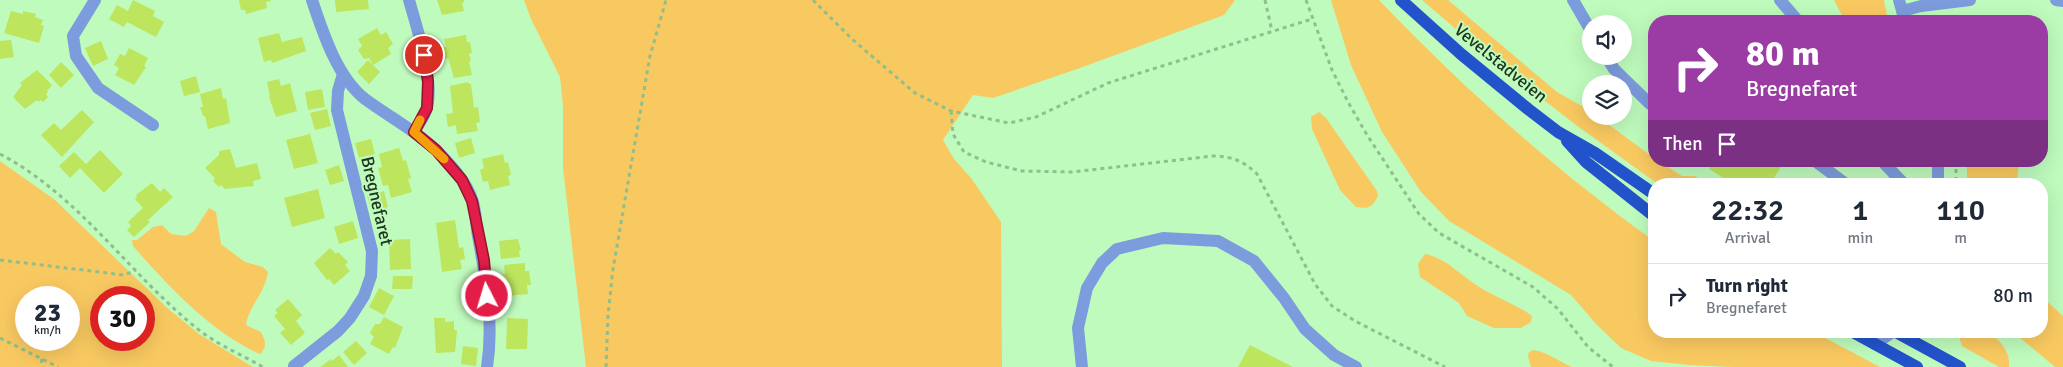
<!DOCTYPE html>
<html lang="en">
<head>
<meta charset="utf-8">
<style>
	body { margin:0; font-family:Signika,sans-serif; background:#f6f6f7; color:#1f2937; height:100vh; display:flex; flex-direction:column; font-size:19px; white-space:nowrap }
	* { box-sizing:border-box; margin:0 }
	p { font-size:16px; color:#747a83 }
	.icon { flex:none; width:28px; height:28px; fill:none; stroke:currentColor; stroke-width:2; stroke-linecap:round; stroke-linejoin:round }
	.map { position:relative; flex:1; overflow:hidden }
	.details { position:absolute; left:1648px; top:178px; width:400px; height:160px; display:flex; flex-direction:column; background:#fff; border-radius:20px; box-shadow:0 5px 20px #0002 }
	.details>* { flex:none }
	.top-card { position:absolute; left:1648px; top:15px; width:400px; height:152px; border-radius:20px; box-shadow:0 5px 20px #0002; background:#9b3ca5; color:#fff; overflow:hidden }
	.controls { position:absolute; left:1582px; top:15px; display:grid; gap:10px }
	.controls a { display:grid; place-items:center; width:50px; height:50px; border-radius:50%; background:#fff; box-shadow:0 5px 20px #0002; font-size:25px }
	.speed { position:absolute; left:15px; top:286px; display:flex; gap:10px; font-size:25px; font-weight:700; text-align:center }
	.speed>* { display:grid; place-content:center; width:65px; height:65px; border-radius:50%; background:#fff; box-shadow:0 5px 20px #0002; line-height:1 }
	.speed small { font-size:12px; font-weight:400 }
	.speed .limit { border:8px solid #d22; background:#fff; color:#111 }
	.pin { position:absolute; display:grid; place-items:center; width:42px; height:42px; color:#fff; margin:-21px; border:2px solid #fff; border-radius:50%; box-shadow:0 1px 5px #0007 }
	.me { position:absolute; width:55px; margin:-28px; rotate:355deg; stroke-linejoin:round; filter:drop-shadow(0 0 4px #0008) }
	.turn { display:flex; align-items:center; gap:18px; height:105px; padding:0 15px; font-size:22px }
	.turn .icon { width:65px; height:65px; stroke-width:2.5 }
	.turn b { display:block; font-size:35px; line-height:42px }
	.then { display:flex; align-items:center; height:48px; padding:0 15px; background:#0003; gap:10px; font-size:19px }
	.eta { display:flex; justify-content:space-evenly; align-items:center; height:85px; text-align:center }
	.eta b { font-size:30px; font-weight:600; line-height:35px }
	ul { padding:0; list-style:none }
	li { display:flex; align-items:center; gap:15px; height:65px; padding:0 15px; border-top:1px solid #e0e1e3 }
	li div { flex:1 }
	li b { display:block; font-size:19px }
	li em { font-style:normal }
	.map>svg:first-child { display:block }
	.green { fill:#f9c961; fill-rule:evenodd }
	.building { fill:#bde55e }
	.lines { fill:none; stroke-linecap:round; stroke-linejoin:round }
	.path { stroke:#8ebf8c; stroke-width:3; stroke-dasharray:4 4; stroke-linecap:butt }
	.minor { stroke:#7d9cdd; stroke-width:12 }
	.major { stroke:#2353cb; stroke-width:12 }
	.route-casing { stroke:#92132f; stroke-width:12 }
	.route { stroke:#e11d48; stroke-width:9 }
	.slow { stroke:#f59e0b; stroke-width:9 }
	.labels { text-anchor:middle; dominant-baseline:central; stroke-width:4; stroke-linejoin:round; paint-order:stroke }
	.street-label { font-size:18px; fill:#1d341d; stroke:#bffbbd }
</style>
</head>
<body>
<div class="map">
<svg width="2063" height="367" viewBox="0 0 2063 367">
	<rect width="100%" height="100%" fill="#bffbbd"/>
	<!-- green -->
	<g class="green">
		<polygon points="524,0 1235,0 1224,15 1080,68 993,98 973,95 943,140 954,159 971,178 1001,222 1002,367 586,367 563,168 563,106 560,77 531,19"/>
		<path d="M1331 0H1379C1463 88 1555 170 1654 241V331H1812L1880 367H1732L1689 365 1651 361 1621 348 1596 324 1571 295 1449 221 1421 192 1382 132 1351 65Z"/>
		<polygon points="1422,0 1448,0 1557,92 1587,109 1591,112 1591,116 1597,116 1654,158 1654,161 1658,161 1682,176 1695,176 1707,184 1658,184 1576,125 1487,56"/>
		<polygon points="1834,0 1884,0 1888,21 1845,21"/>
		<path d="M1319 112 1326 118 1377 191 1378 196C1372 208 1368 209 1356 207L1340 190 1312 129 1311 117Z"/>
		<path d="M0 161 55 200 166 307 199 334 253 367H0ZM26 298H69V340H26ZM101 298H144V340H101Z"/>
		<polygon points="1967,161 2019,161 2017,184 1967,184"/>
		<path d="M209 208 216 212 221 244 245 262 263 267 268 272C266 291 248 308 246 325L261 332C265 341 268 347 260 354 213 334 166 284 133 246L132 240H137L153 227 162 225 171 234 186 236 194 231Z"/>
		<path d="M1425 254C1447 258 1462 277 1481 288 1497 298 1516 304 1532 316L1531 322 1521 328H1494L1467 316 1459 303 1420 277 1418 264Z"/>
		<polygon points="2041,296 2063,316 2063,367 2055,367 2012,331 2041,331"/>
		<path d="M1957 331C1965 331 1978 329 1985 332 1999 337 2011 352 2009 367H1999L1962 346Z"/>
		<path d="M1534 350C1549 353 1558 361 1572 367H1531L1528 357 1529 352Z"/>
	</g>
	<!-- building -->
	<g class="building">
		<polygon points="133,0 155,11 153,16 164,22 156,37 127,22 124,27 109,19 117,5 128,11"/>
		<polygon points="239,0 271,0 271,1 266,2 267,8 246,14 245,10 241,10"/>
		<polygon points="335,0 368,0 369,9 336,12"/>
		<polygon points="437,0 464,0 464,2 462,3 464,11 442,15"/>
		<polygon points="11,11 23,14 23,11 36,14 35,17 43,20 41,25 44,26 39,43 4,33"/>
		<polygon points="377,28 381,35 386,32 393,44 388,48 391,54 373,65 369,58 364,59 358,50 362,46 358,39"/>
		<polygon points="279,33 282,42 302,37 306,51 272,63 271,60 264,62 258,38"/>
		<polygon points="466,35 467,42 470,42 472,53 469,54 471,61 469,62 472,75 454,78 448,58 445,59 443,47 446,47 444,39"/>
		<polygon points="11,40 14,57 0,59 0,41"/>
		<polygon points="101,41 108,59 93,66 85,48"/>
		<polygon points="129,48 148,58 144,66 146,67 134,85 115,75 119,68 114,65 120,54 125,56"/>
		<polygon points="368,60 380,72 369,84 357,72"/>
		<polygon points="61,62 74,75 61,88 49,75"/>
		<polygon points="37,70 52,85 47,91 48,92 46,94 48,97 43,102 41,100 38,102 37,100 25,109 13,97 22,85 20,83"/>
		<polygon points="196,76 200,92 184,96 180,81"/>
		<polygon points="279,79 281,86 290,83 297,111 276,117 269,97 270,96 267,82"/>
		<polygon points="468,82 469,84 471,84 474,108 478,107 480,122 476,123 478,131 457,134 456,125 448,127 446,114 453,113 450,86"/>
		<polygon points="221,88 223,99 226,98 230,123 208,129 205,116 203,116 200,107 203,107 200,94"/>
		<polygon points="322,89 325,107 308,110 305,92"/>
		<polygon points="327,109 331,126 315,130 310,113"/>
		<polygon points="82,110 94,122 62,157 41,135 54,123 61,130"/>
		<polygon points="310,134 318,163 294,169 286,140"/>
		<polygon points="471,138 475,153 459,158 455,143"/>
		<polygon points="371,139 375,154 359,158 355,143"/>
		<polygon points="399,148 403,161 406,160 411,178 408,179 412,192 391,198 388,185 383,186 378,168 382,167 379,154"/>
		<polygon points="230,149 236,168 257,163 261,179 253,181 254,186 225,189 221,185 219,187 213,181 215,178 205,168 219,155 219,151"/>
		<polygon points="100,150 123,174 104,193 80,168 70,178 59,166 74,152 86,164"/>
		<polygon points="503,154 505,163 508,162 511,175 508,176 510,185 490,190 488,181 483,182 480,170 484,168 482,159"/>
		<polygon points="1714,161 1775,161 1782,165 1770,184 1733,184 1709,169"/>
		<polygon points="339,165 344,181 330,185 325,170"/>
		<polygon points="152,183 160,192 164,188 173,197 148,220 150,222 134,237 127,230 131,226 128,222 143,208 135,199 137,197 136,195"/>
		<polygon points="318,189 325,218 292,227 284,198"/>
		<polygon points="384,191 388,207 372,212 367,196"/>
		<polygon points="455,220 459,248 463,247 465,259 460,260 462,269 442,272 436,223"/>
		<polygon points="353,221 358,238 339,244 334,227"/>
		<polygon points="410,239 411,269 390,270 389,240"/>
		<polygon points="518,239 521,250 519,251 520,257 501,259 499,241"/>
		<polygon points="330,248 336,254 338,252 348,262 345,265 350,271 334,285 329,279 327,280 314,263"/>
		<polygon points="525,263 525,271 529,271 531,285 527,285 528,294 507,296 506,287 499,287 497,275 505,274 504,265"/>
		<polygon points="393,276 413,276 412,289 392,289"/>
		<polygon points="379,288 394,296 384,315 369,307"/>
		<polygon points="288,299 302,315 296,321 305,333 291,345 280,333 285,329 274,316 278,313 275,310"/>
		<polygon points="384,317 403,327 395,348 393,347 389,354 370,344 374,337 370,333 375,324 380,324"/>
		<polygon points="434,318 445,318 445,322 454,321 454,330 457,330 455,352 436,353"/>
		<polygon points="507,318 528,319 527,349 506,349"/>
		<polygon points="356,341 367,353 354,365 343,352"/>
		<polygon points="1250,345 1293,367 1238,367"/>
		<polygon points="463,346 478,348 476,366 461,364"/>
		<polygon points="339,355 348,367 320,367 331,359 332,361"/>
	</g>
	<g class="lines">
		<!-- path -->
		<g class="path">
			<polyline points="813,0 853,40 915,93 951,111 1009,123 1036,117 1108,83 1312,19"/>
			<polyline points="1265,0 1272,31"/>
			<polyline points="1306,0 1332,70 1348,102 1367,135 1419,214 1439,233 1533,287 1558,309 1588,347 1613,367"/>
			<path d="M951 111 953 134 964 152 986 162 1022 171 1072 172 1213 156C1231 156 1244 161 1257 174L1315 284 1332 306 1355 321 1445 367"/>
			<path d="M0 154C78 195 127 271 194 326 214 343 240 354 263 367"/>
			<polyline points="1956,161 1956,184"/>
			<polyline points="0,260 124,275 136,270"/>
			<polyline points="0,338 58,367"/>
			<polyline points="1935,338 1936,331"/>
			<polyline points="41,359 43,367"/>
			<polyline points="606,367 608,315 613,269 650,56 666,0"/>
		</g>
		<!-- minor -->
		<g class="minor">
			<polyline points="95,0 73,36 76,56 98,88 153,125"/>
			<path d="M312 0C323 33 337 77 365 99 388 116 415 130 436 150 450 164 467 182 473 202 476 213 476 225 478 236 486 279 494 323 487 367"/>
			<path d="M409 0C417 29 434 78 427 108 425 116 418 125 414 132"/>
			<polyline points="1573,0 1591,31"/>
			<polyline points="1780,0 1798,21"/>
			<polyline points="1899,0 1905,21"/>
			<polyline points="2056,0 2063,1"/>
			<polyline points="1902,11 1921,6 1970,0"/>
			<polyline points="1606,56 1614,69 1650,104"/>
			<polyline points="1815,161 1846,184"/>
			<polyline points="1882,161 1904,184"/>
			<polyline points="1938,184 1938,161"/>
			<polyline points="1875,344 1894,331"/>
			<polyline points="294,366 338,331 350,318 364,296 371,276 372,251 337,110 338,91 343,74"/>
			<polyline points="1082,367 1078,328 1087,288 1102,263 1117,249 1163,238 1218,241 1254,261 1284,298 1305,329 1334,355 1356,367"/>
		</g>
		<!-- major -->
		<g class="major">
			<polyline points="1401,0 1461,54 1528,109 1558,132 1595,153 1654,194"/>
			<polyline points="1567,141 1586,162 1654,216"/>
			<polyline points="1851,331 1917,367"/>
			<polyline points="1894,331 1960,367"/>
		</g>
	</g>
	<g class="lines">
		<defs>
			<polyline id="route" points="424,55 428,82 427,108 414,132 436,150 462,180 472,201 484,260 487,296"/>
		</defs>
		<!-- route casing -->
		<use href="#route" class="route-casing"/>
		<!-- route -->
		<use href="#route" class="route"/>
		<!-- slow -->
		<polyline class="slow" points="420,120 414,132 444,159"/>
	</g>
	<g class="labels">
		<!-- street labels -->
		<g class="street-label">
			<text transform="translate(1501 63) rotate(39)">Vevelstadveien</text>
			<text transform="translate(377 201) rotate(77)">Bregnefaret</text>
		</g>
	</g>
</svg>
<div class="controls">
<a><svg class="icon" aria-label="sound" viewBox="0 0 24 24"><path d="M4 9h4l5-4v14l-5-4H4zM17 9q2 3 0 6"/></svg></a>
<a><svg class="icon" aria-label="layers" viewBox="0 0 24 24"><path d="M12 4l9 5-9 5-9-5zM3 14l9 5 9-5"/></svg></a>
</div>
<div class="speed"><div>23<small>km/h</small></div><div class="limit">30</div></div>
<div class="pin" style="left:424px;top:55px;background:#d93025"><svg class="icon" aria-label="arrive" viewBox="0 0 24 24"><path d="M6 21V4h12l-3 4 3 4H6"/></svg></div>
<svg class="me" style="left:487px;top:296px" viewBox="-20 -20 40 40"><circle r="17" fill="#e11d48" stroke="#fff" stroke-width="3"/><path d="M0-11L8 9 0 5-8 9z" fill="#fff"/></svg>
<div class="top-card">
<div class="turn"><svg class="icon" aria-label="right" viewBox="0 0 24 24"><path d="M7 20v-9h11M14 6l5 5-5 5"/></svg><div><b>80 m</b>Bregnefaret</div></div>
<div class="then">Then<svg class="icon" aria-label="arrive" viewBox="0 0 24 24"><path d="M6 21V4h12l-3 4 3 4H6"/></svg></div>
</div>
<section class="details">
<div class="eta">
<div><b>22:32</b><p>Arrival</p></div>
<div><b>1</b><p>min</p></div>
<div><b>110</b><p>m</p></div>
</div>
<ul>
<li><svg class="icon" aria-label="right" viewBox="0 0 24 24"><path d="M7 20v-9h11M14 6l5 5-5 5"/></svg><div><b>Turn right</b><p>Bregnefaret</p></div><em>80 m</em></li>
</ul>
</section>
</div>
</body>
</html>
